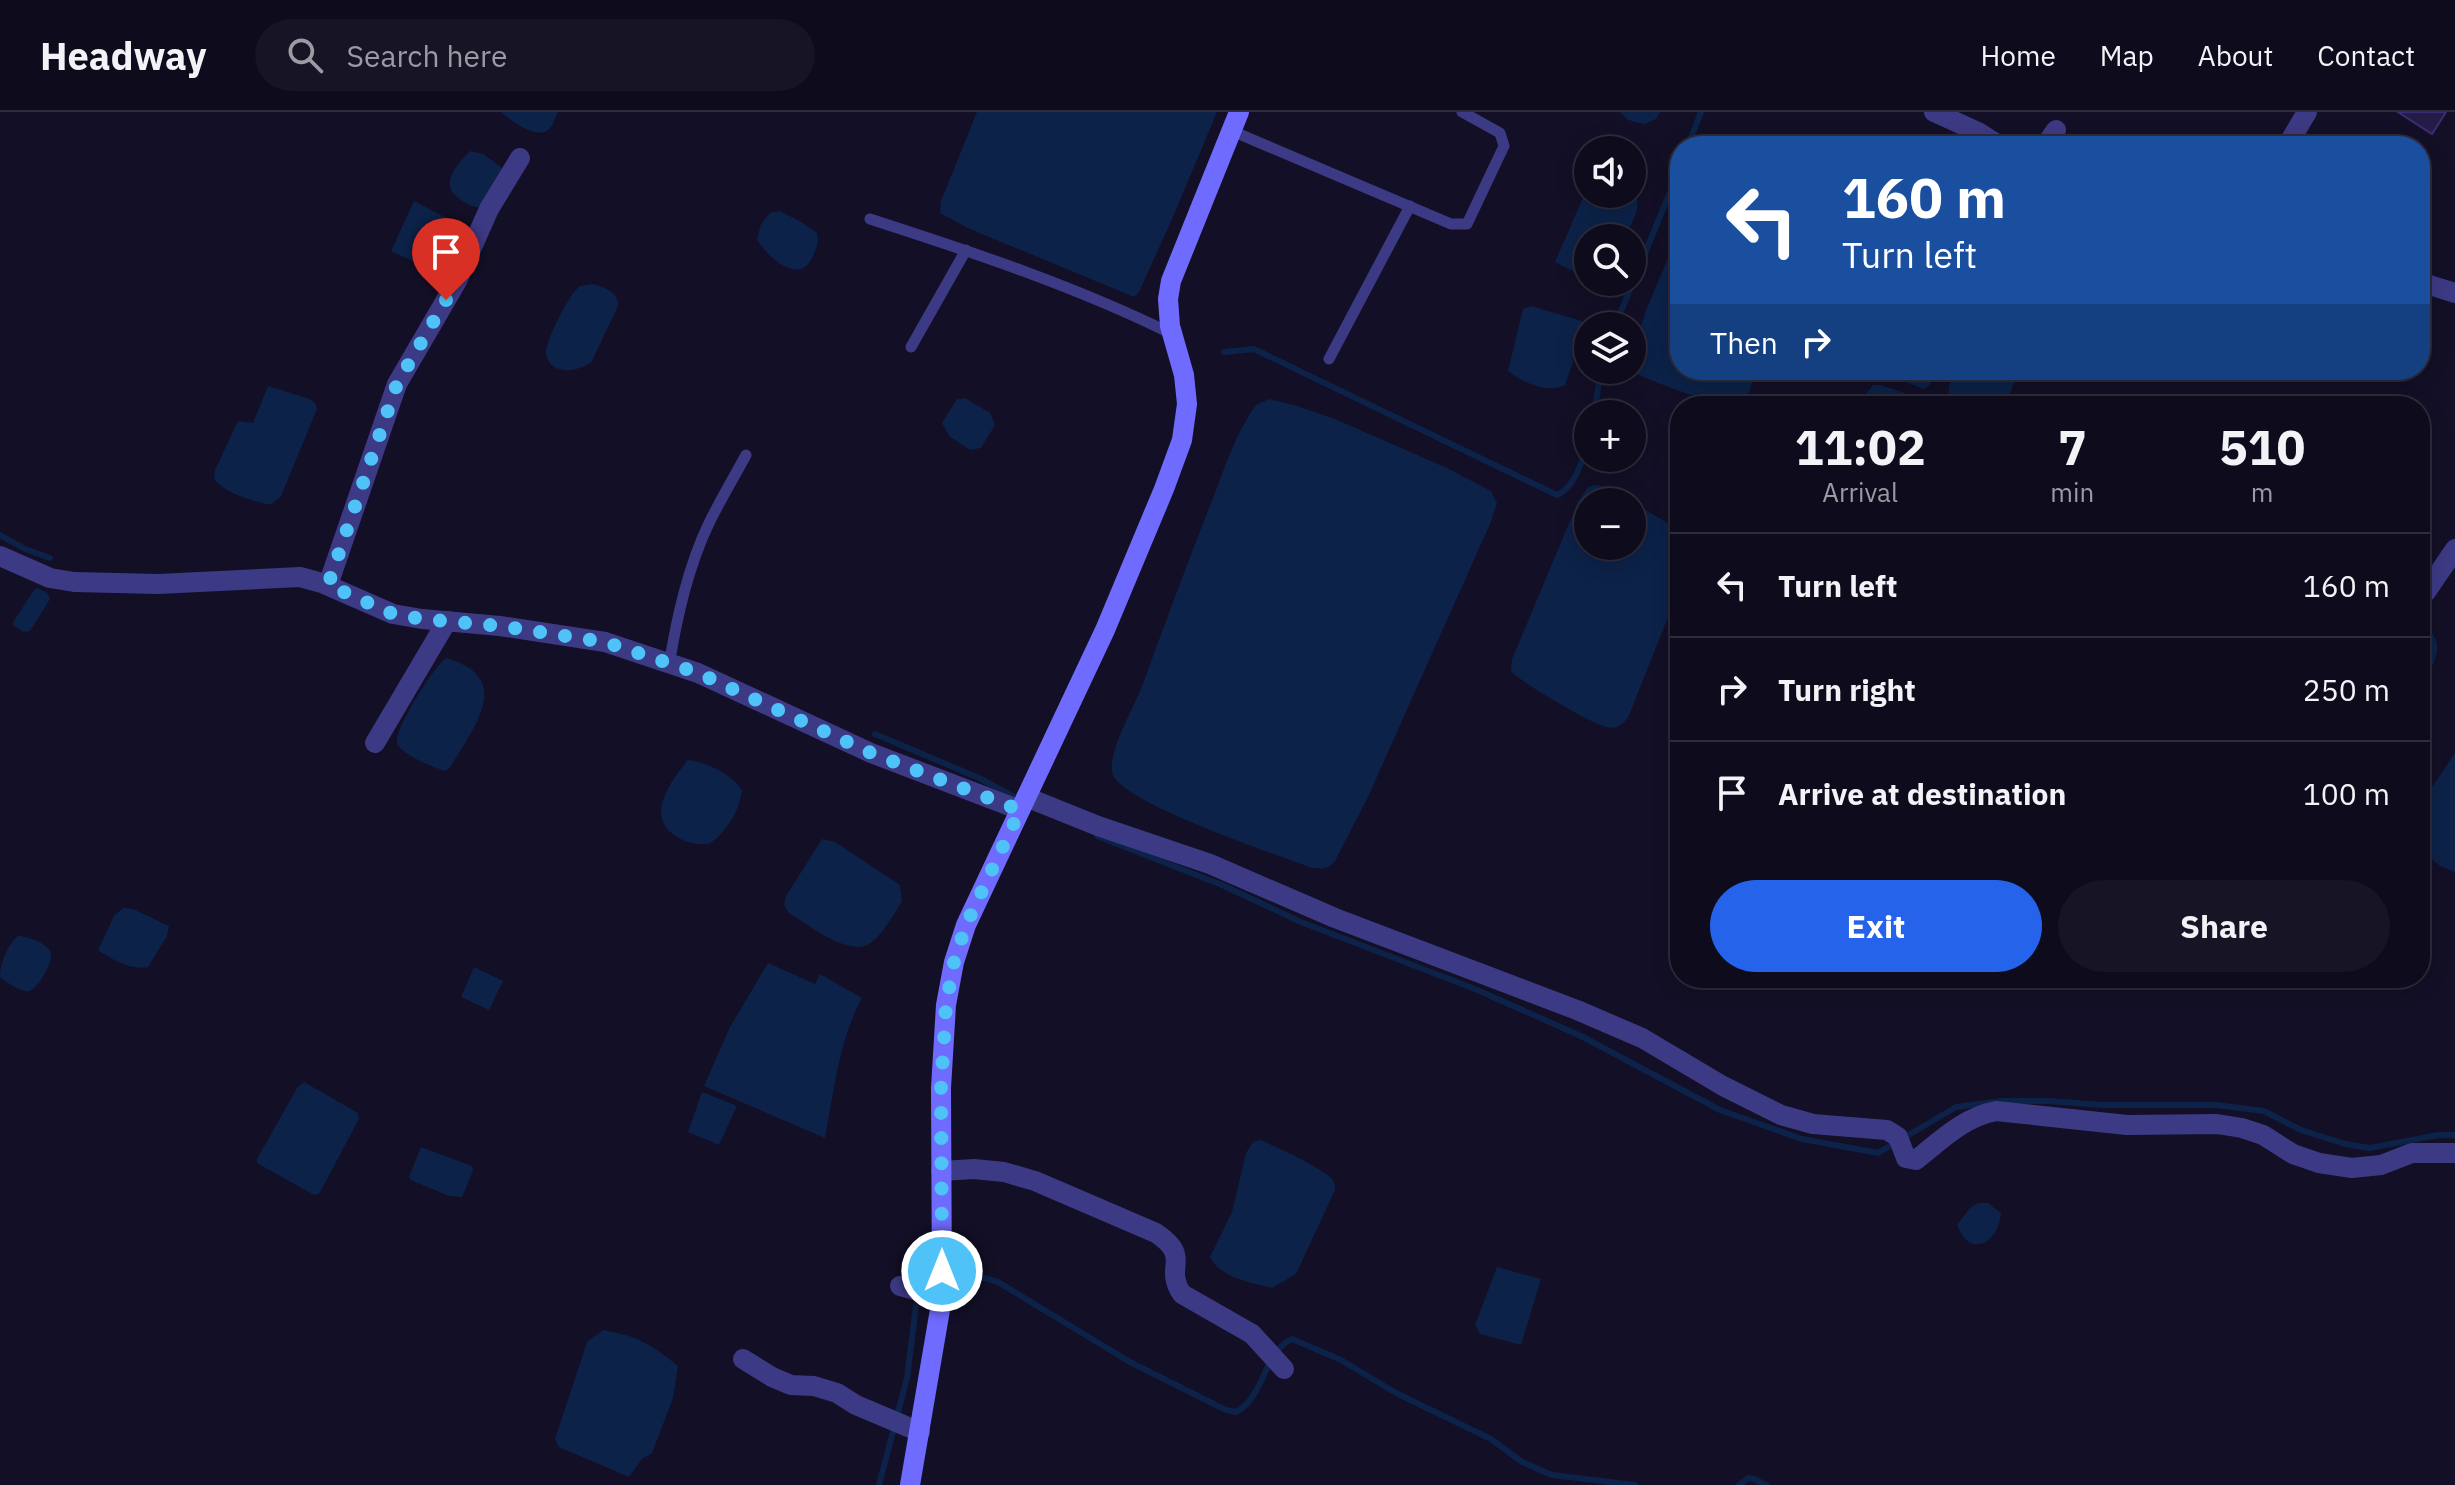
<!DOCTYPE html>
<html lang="en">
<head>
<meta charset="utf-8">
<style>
	body { margin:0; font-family:"IBM Plex Sans",sans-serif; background:#171425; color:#f1f3f6; height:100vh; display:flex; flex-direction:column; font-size:30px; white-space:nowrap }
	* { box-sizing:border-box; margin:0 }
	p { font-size:26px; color:#9b9ba3 }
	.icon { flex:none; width:44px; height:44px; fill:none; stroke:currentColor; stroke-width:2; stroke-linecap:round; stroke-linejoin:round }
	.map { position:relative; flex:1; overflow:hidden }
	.panel { position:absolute; left:1670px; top:284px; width:760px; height:592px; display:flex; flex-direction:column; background:#0e0b1c; border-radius:32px; box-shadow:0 4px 20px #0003,0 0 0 2px #2e2b3b }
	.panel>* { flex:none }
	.guide { position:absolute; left:1670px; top:24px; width:760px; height:244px; border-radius:32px; box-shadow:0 4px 20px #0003,0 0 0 2px #2e2b3b; background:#1a4fa0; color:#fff; overflow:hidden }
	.tools { position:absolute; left:1574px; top:24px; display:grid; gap:16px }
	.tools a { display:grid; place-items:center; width:72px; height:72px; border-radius:50%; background:#0e0b1c; box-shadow:0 4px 20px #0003,0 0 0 2px #2e2b3b; font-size:40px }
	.pin { position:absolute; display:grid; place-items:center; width:68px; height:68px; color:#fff; margin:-82px -34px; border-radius:50% 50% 50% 0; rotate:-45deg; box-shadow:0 0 8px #0007 }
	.pin .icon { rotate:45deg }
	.me { position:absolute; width:88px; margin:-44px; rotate:0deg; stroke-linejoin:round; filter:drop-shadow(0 0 6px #0008) }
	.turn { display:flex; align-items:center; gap:28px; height:168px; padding:0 40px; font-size:36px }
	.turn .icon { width:104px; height:104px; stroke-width:2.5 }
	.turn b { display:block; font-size:56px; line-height:68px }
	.then { display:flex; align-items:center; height:76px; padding:0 40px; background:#0003; gap:16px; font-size:30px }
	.eta { display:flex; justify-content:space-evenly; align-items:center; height:136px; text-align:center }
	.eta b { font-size:48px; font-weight:700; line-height:56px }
	.button { display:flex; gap:16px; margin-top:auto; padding:16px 40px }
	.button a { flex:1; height:92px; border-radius:48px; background:#2563eb; color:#fff; font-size:32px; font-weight:700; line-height:92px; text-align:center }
	.button a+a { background:#171425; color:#f1f3f6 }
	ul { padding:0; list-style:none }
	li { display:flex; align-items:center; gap:24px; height:104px; padding:0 40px; border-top:2px solid #2e2b3b }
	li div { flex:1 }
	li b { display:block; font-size:30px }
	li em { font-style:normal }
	header { display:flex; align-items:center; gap:48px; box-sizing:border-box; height:112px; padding:0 40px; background:#0e0b1c; border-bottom:2px solid #2e2b3b }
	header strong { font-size:38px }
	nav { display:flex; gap:44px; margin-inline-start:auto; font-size:28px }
	.search { width:560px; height:72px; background:#171425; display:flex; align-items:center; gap:20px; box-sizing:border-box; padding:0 28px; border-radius:44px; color:#9b9ba3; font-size:30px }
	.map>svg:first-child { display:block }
	.water { fill:#0c2248; fill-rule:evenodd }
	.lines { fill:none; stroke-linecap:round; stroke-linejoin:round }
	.stream { stroke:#0c2248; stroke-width:6 }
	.building { fill:#241b47; stroke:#3b2d73; stroke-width:2 }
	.service { stroke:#3d3a85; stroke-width:11 }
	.minor { stroke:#3d3a85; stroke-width:20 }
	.secondary { stroke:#6f6bff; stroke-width:20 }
	.route { stroke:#4fc3f7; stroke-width:14; stroke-dasharray:0 25.2 }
</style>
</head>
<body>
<header>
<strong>Headway</strong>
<div class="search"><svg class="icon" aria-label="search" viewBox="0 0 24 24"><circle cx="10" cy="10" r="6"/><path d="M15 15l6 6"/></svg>Search here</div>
<nav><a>Home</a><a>Map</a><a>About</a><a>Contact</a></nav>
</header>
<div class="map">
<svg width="2455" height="1373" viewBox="0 0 2455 1373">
	<rect width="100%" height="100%" fill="#130f26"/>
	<!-- water -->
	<g class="water">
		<path d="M501 0H558C555 6 553 14 548 18 536 28 510 8 501 0Z"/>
		<polygon points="977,0 1217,0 1173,105 1139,180 1134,185 970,117 940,101 941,89"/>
		<polygon points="1620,0 1660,0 1656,7 1644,12 1628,8"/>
		<path d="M470 39 483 42 501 55 502 58 480 95C472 95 468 93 461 88 438 73 455 55 470 39Z"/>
		<path d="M1588 74V82H1632V78C1645 92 1631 111 1625 126H1588V167L1555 150Z"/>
		<polygon points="414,89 454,110 429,157 391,139"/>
		<path d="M780 99 803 111 817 121C819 132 816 137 812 146 799 174 766 144 757 127L761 112 770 101Z"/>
		<path d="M1680 126V258H1756L1747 287C1720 300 1663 272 1636 262 1622 243 1665 154 1675 131Z"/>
		<path d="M593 172C604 175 619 180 618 194L592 249C580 260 549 265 546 241 545 230 570 180 580 174 584 173 588 173 593 172Z"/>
		<path d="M1531 194 1582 209 1585 215 1565 273C1548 282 1522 270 1508 259L1523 197Z"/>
		<polygon points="1889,258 1936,258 1930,273 1924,277 1895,266"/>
		<path d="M1954 258H2019L2005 294C1993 294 1953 298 1949 284 1947 277 1952 265 1954 258Z"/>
		<polygon points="1873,273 1881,273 1913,284 1917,294 1861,294 1866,282"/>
		<path d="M268 274 310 287 315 291 317 297 281 384 272 392H266C248 387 226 382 214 367L215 358 238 309 253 311Z"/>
		<polygon points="965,286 990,301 995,313 981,336 970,338 949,324 942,311 957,287"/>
		<path d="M1269 287 1294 293 1335 307 1447 356 1491 379 1497 391 1490 412 1367 687 1335 749C1327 758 1323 757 1312 756 1273 741 1133 695 1114 665 1103 647 1135 594 1142 574 1165 511 1188 449 1213 386 1225 355 1236 320 1256 293Z"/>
		<path d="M1596 373 1606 375 1680 418V475L1628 606C1623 611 1620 615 1612 616 1596 616 1525 572 1511 560L1512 547 1578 390 1588 375ZM1588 390H1632V434H1588Z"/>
		<polygon points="38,476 47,481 50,487 30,519 23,520 13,513 13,510 34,478"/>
		<path d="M2420 511C2451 530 2433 552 2420 577Z"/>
		<path d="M446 546C516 566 473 616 450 656L445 659C435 656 400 642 397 631 394 618 433 555 446 546Z"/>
		<polygon points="2455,641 2455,760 2440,754 2420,738 2420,693"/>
		<path d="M688 648C707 650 731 662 742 678 740 698 726 721 709 732 697 733 687 731 677 725 644 705 670 670 688 648Z"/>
		<path d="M822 727 835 730 900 773 902 789C894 802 881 826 867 833 846 843 805 811 788 800L784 793 786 784Z"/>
		<path d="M123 796 133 797 169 814 167 824 148 855C133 859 110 847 98 838L114 804Z"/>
		<path d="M18 824C27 824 48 831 51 841 53 850 38 877 29 879 20 880 6 870 0 865 0 851 7 833 18 824Z"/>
		<path d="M768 851 815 872 820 862 862 886C839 928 834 979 825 1026L704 974 730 915Z"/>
		<polygon points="474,855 503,869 489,898 461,885"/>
		<polygon points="304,970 358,1001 359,1007 319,1082 314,1083 257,1051 257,1047 297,976"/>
		<polygon points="702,980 737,994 719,1033 688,1020"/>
		<path d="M1261 1028C1278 1036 1319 1054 1331 1066 1335 1070 1335 1073 1335 1078L1296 1162 1272 1176C1252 1171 1220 1166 1210 1145L1232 1100 1246 1041 1253 1030Z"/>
		<polygon points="421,1035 472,1054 473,1059 462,1085 449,1084 411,1068 409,1065"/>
		<path d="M1978 1091H1988L2001 1101C1999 1130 1970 1148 1957 1113L1970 1096Z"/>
		<polygon points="1497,1155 1541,1167 1521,1233 1480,1222 1475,1213"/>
		<path d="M603 1218C638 1224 651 1232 678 1254L673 1286 652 1341 642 1347 629 1365 559 1335 555 1327 587 1230Z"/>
	</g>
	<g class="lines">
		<!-- stream -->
		<g class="stream">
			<polyline points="1688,34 1701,0"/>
			<polyline points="1615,214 1680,56"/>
			<path d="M1224 240 1254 237 1557 383C1575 375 1581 350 1588 333"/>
			<polyline points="1594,302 1601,258"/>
			<polyline points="0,423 25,437 50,446"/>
			<polyline points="875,622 979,666 1018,687"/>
			<polyline points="1097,724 1222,773 1301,810 1475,877 1581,924 1720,998 1802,1027 1878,1041 1956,995 2002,989 2048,989 2103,993 2216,993 2264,999 2301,1018 2345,1032 2370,1036 2438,1023 2455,1023"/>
			<path d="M919 1174 921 1157 964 1160 998 1170 1130 1250 1226 1298 1236 1300C1265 1285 1263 1240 1292 1227L1341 1248 1396 1281 1491 1327 1522 1350 1552 1363 1635 1373"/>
			<polyline points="879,1373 907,1266 917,1185"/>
			<polyline points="1739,1373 1748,1366 1754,1367 1766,1373"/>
		</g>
	</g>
	<!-- building -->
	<polygon class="building" points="2398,0 2446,0 2432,22"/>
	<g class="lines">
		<!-- service -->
		<g class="service">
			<polyline points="1232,19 1451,112 1467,112 1504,34 1500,21 1462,0"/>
			<path d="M870 107C972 140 1075 174 1172 222"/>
			<polyline points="911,235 966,138"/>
			<polyline points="1329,247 1410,94"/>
			<path d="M669 553C677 505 688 454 710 409 721 387 734 365 746 343"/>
		</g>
		<!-- minor -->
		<g class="minor">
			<polyline points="1934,0 1978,20 2000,34"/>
			<polyline points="2045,34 2056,18"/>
			<polyline points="2287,34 2307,0"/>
			<polyline points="2420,170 2455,181"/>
			<polyline points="0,444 50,466 74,470 158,472 300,465 322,471 393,502 422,507 500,514 605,530 698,561 871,641 1020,698"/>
			<polyline points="328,473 397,272 457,169 489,97 520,46"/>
			<polyline points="2420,481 2426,480 2455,437"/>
			<polyline points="375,631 447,509"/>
			<path d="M1026 685 1098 714 1210 752 1335 806 1577 898 1642 926 1723 974 1781 1003 1813 1012 1887 1018 1898 1025 1906 1046 1916 1048C1941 1028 1964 1005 1996 999L2127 1013 2217 1012 2242 1016 2263 1023 2293 1042 2319 1051 2352 1056 2381 1053 2412 1041H2455"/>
			<polyline points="1711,868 1712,866"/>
			<path d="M941 1059 974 1057 1004 1060 1035 1069 1156 1121C1193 1146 1163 1154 1182 1182L1252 1222 1284 1257"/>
			<polyline points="900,1174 942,1186"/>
			<polyline points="743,1247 772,1265 791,1273 814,1274 837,1281 856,1293 920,1320"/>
		</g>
		<!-- secondary -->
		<polyline class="secondary" points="910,1373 942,1186 941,976 946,893 954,850 966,813 1105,518 1164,377 1182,328 1187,292 1184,263 1170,214 1168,187 1171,169 1239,0"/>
	</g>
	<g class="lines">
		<!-- route -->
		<polyline class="route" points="446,188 397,272 328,473 393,502 422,507 500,514 605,530 698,561 871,641 1020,698 966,813 954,850 946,893 941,976 942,1159"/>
	</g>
</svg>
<div class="tools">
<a><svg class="icon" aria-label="sound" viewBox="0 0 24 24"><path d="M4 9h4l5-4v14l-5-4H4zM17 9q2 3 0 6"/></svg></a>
<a><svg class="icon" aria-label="search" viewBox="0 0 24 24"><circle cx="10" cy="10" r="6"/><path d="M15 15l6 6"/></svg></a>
<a><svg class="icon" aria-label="layers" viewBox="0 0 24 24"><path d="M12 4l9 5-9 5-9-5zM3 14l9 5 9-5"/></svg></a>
<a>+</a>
<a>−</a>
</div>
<div class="pin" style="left:446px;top:188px;background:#d93025"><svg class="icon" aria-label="arrive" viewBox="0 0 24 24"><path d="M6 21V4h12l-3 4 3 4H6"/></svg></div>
<svg class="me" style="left:942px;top:1159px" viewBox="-20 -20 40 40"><circle r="17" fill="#4fc3f7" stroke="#fff" stroke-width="3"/><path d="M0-11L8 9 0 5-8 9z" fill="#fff"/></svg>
<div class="guide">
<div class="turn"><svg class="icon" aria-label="left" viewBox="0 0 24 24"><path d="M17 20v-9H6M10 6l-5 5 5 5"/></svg><div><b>160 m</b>Turn left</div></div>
<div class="then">Then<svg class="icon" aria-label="right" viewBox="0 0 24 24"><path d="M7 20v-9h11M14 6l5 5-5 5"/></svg></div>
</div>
<section class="panel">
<div class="eta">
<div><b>11:02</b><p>Arrival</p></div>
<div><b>7</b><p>min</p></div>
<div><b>510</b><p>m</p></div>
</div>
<ul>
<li><svg class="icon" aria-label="left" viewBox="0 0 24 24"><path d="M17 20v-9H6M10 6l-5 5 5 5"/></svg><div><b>Turn left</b></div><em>160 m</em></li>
<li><svg class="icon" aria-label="right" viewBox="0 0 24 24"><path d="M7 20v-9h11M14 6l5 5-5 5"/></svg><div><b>Turn right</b></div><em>250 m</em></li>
<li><svg class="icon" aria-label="arrive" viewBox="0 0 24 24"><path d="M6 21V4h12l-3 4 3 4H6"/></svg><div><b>Arrive at destination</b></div><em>100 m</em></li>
</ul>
<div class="button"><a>Exit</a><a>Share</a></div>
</section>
</div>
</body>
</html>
